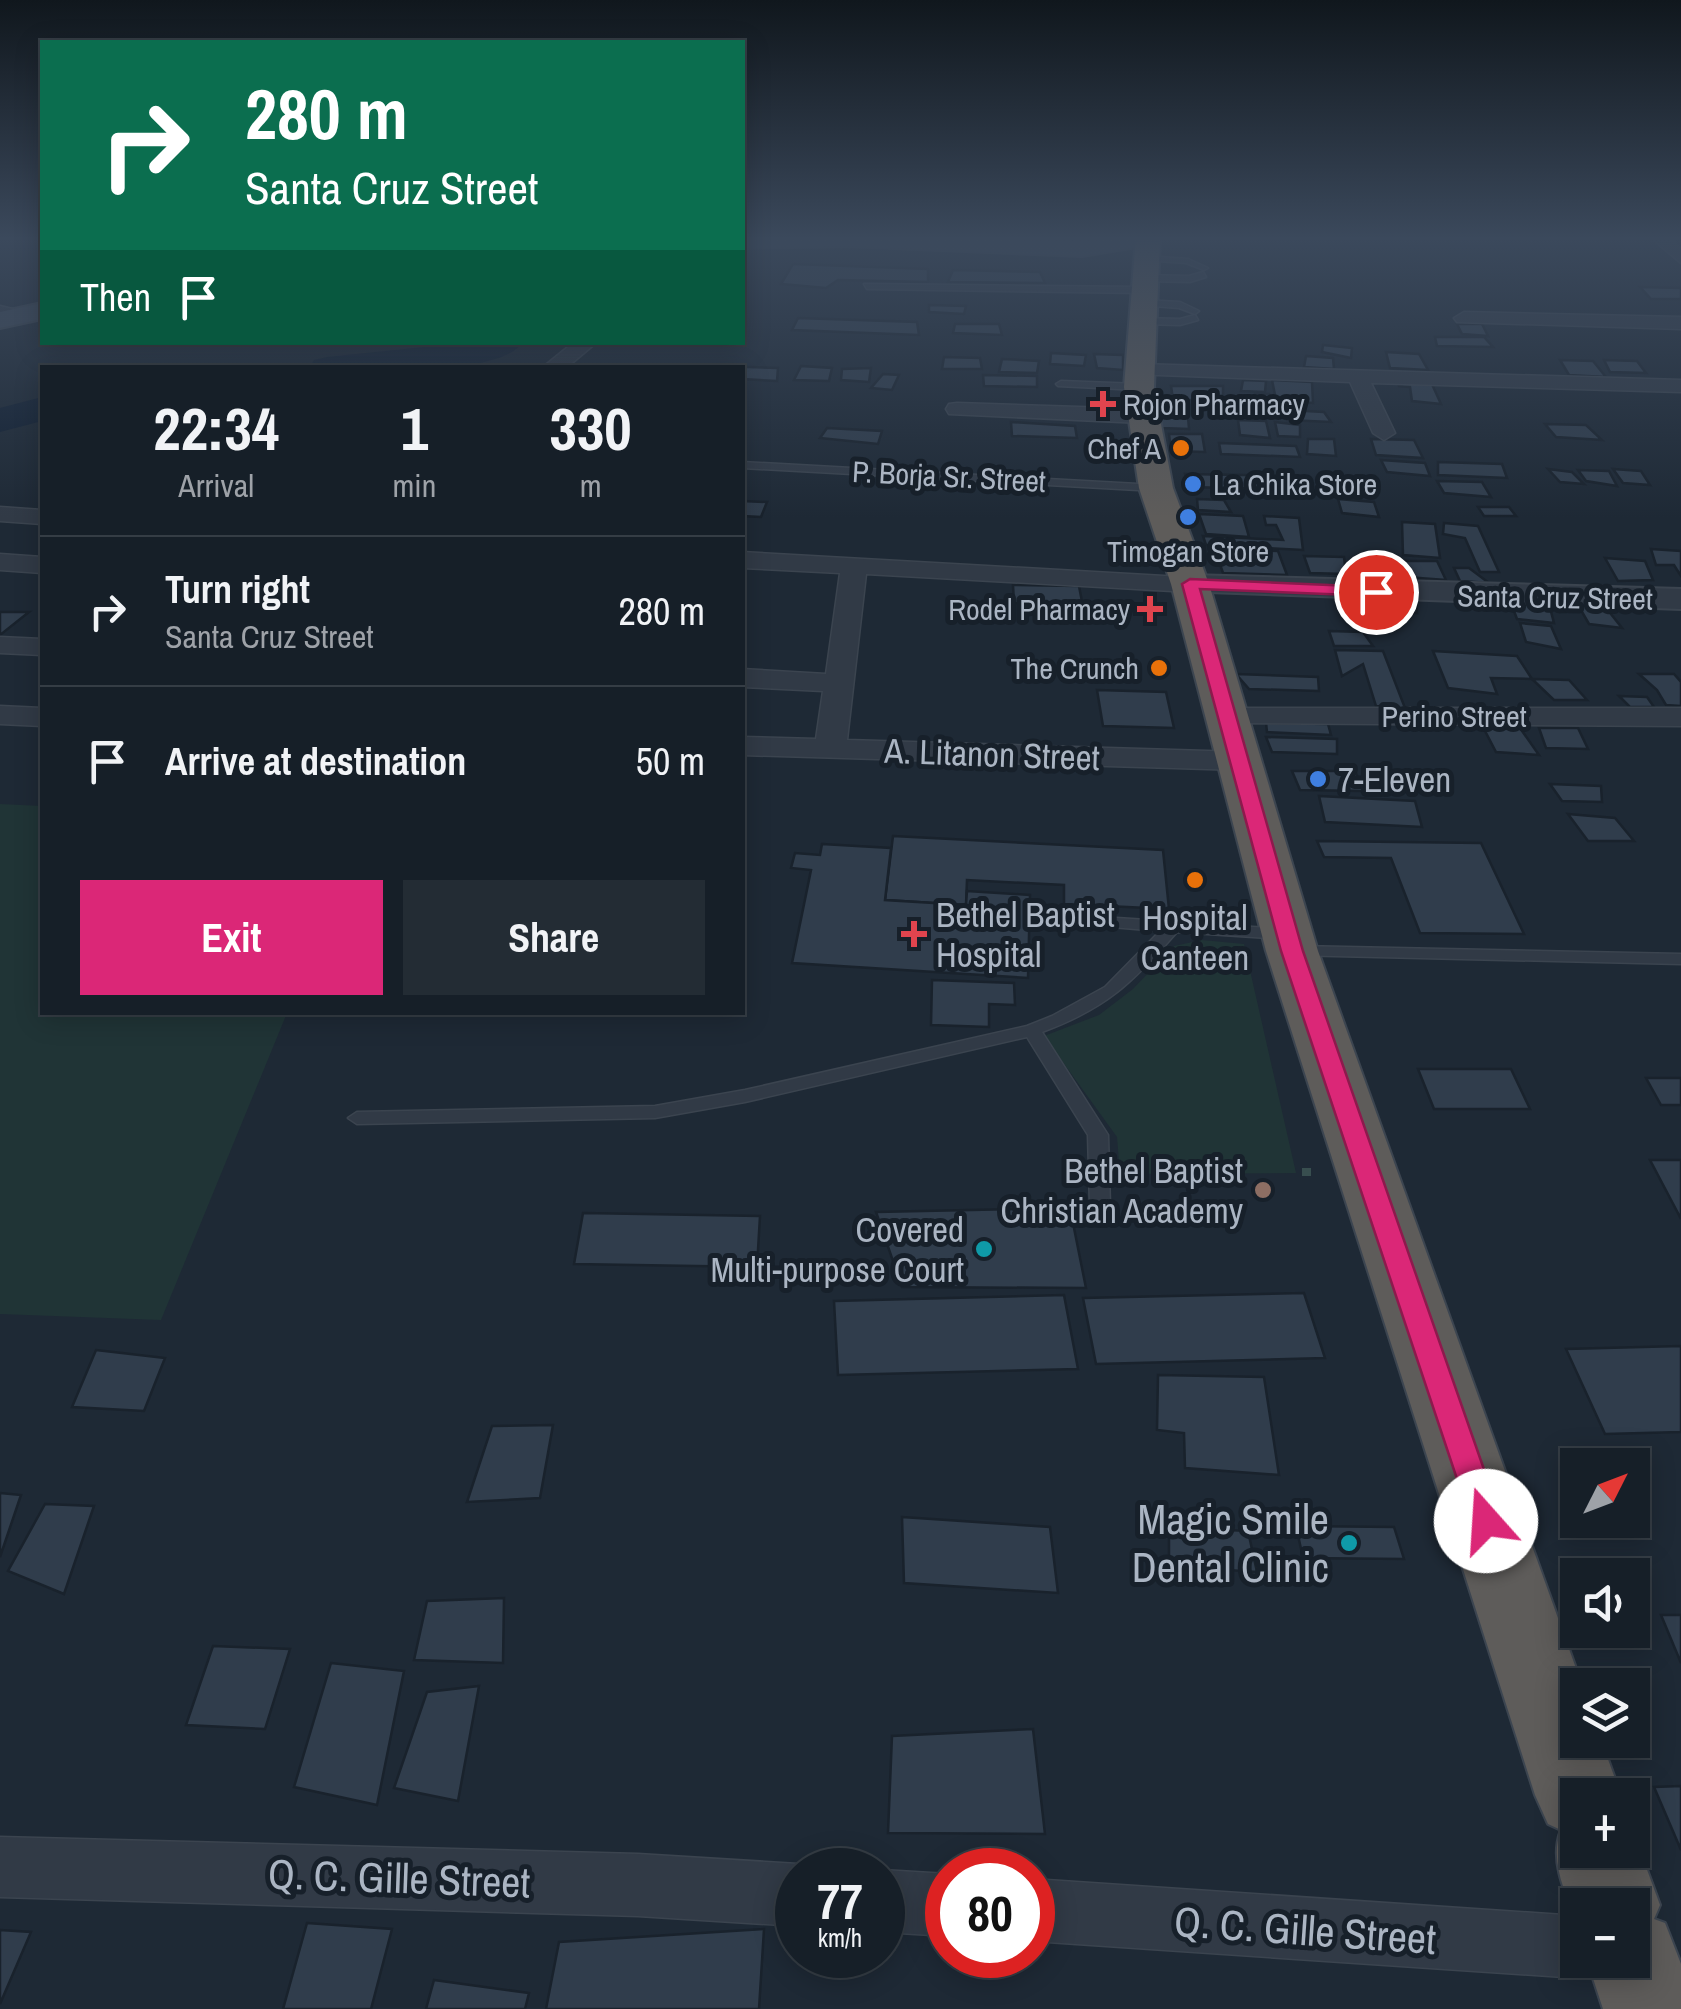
<!DOCTYPE html>
<html lang="en">
<head>
<meta charset="utf-8">
<style>
	body { margin:0; font-family:"Archivo Narrow",sans-serif; background:#232c34; color:#f1f3f6; height:100vh; display:flex; flex-direction:column; font-size:38px; white-space:nowrap }
	* { box-sizing:border-box; margin:0 }
	p { font-size:32px; color:#9ea2a8 }
	.icon { flex:none; width:55px; height:55px; fill:none; stroke:currentColor; stroke-width:2; stroke-linecap:round; stroke-linejoin:round }
	.map { position:relative; flex:1; overflow:hidden }
	.side { position:absolute; left:40px; top:365px; width:705px; height:650px; display:flex; flex-direction:column; background:#161f28; border-radius:0px; box-shadow:0 5px 25px #0003,0 0 0 2px #353d45 }
	.side>* { flex:none }
	.banner { position:absolute; left:40px; top:40px; width:705px; height:305px; border-radius:0px; box-shadow:0 5px 25px #0003,0 0 0 2px #353d45; background:#0b6e4f; color:#fff; overflow:hidden }
	.needle { width:65px; rotate:48deg }
	.tools { position:absolute; left:1560px; top:1448px; display:grid; gap:20px }
	.tools a { display:grid; place-items:center; width:90px; height:90px; border-radius:0px; background:#161f28; box-shadow:0 5px 25px #0003,0 0 0 2px #353d45; font-size:50px }
	.speed { position:absolute; left:775px; top:1848px; display:flex; gap:20px; font-size:50px; font-weight:700; text-align:center }
	.speed>* { display:grid; place-content:center; width:130px; height:130px; border-radius:50%; background:#161f28; box-shadow:0 5px 25px #0003,0 0 0 2px #353d45; line-height:1 }
	.speed small { font-size:25px; font-weight:400 }
	.speed .limit { border:15px solid #d22; background:#fff; color:#111 }
	.pin { position:absolute; display:grid; place-items:center; width:85px; height:85px; color:#fff; margin:-42px; border:5px solid #fff; border-radius:50%; box-shadow:0 2px 10px #0007 }
	.me { position:absolute; width:110px; margin:-55px; rotate:341deg; stroke-linejoin:round; filter:drop-shadow(0 0 8px #0008) }
	.turn { display:flex; align-items:center; gap:35px; height:210px; padding:0 40px; font-size:45px }
	.turn .icon { width:130px; height:130px; stroke-width:2.5 }
	.turn b { display:block; font-size:70px; line-height:85px }
	.then { display:flex; align-items:center; height:95px; padding:0 40px; background:#0003; gap:20px; font-size:38px }
	.eta { display:flex; justify-content:space-evenly; align-items:center; height:170px; text-align:center }
	.eta b { font-size:60px; font-weight:700; line-height:70px }
	.action { display:flex; gap:20px; margin-top:auto; padding:20px 40px }
	.action a { flex:1; height:115px; border-radius:0px; background:#db2777; color:#fff; font-size:40px; font-weight:700; line-height:115px; text-align:center }
	.action a+a { background:#232c34; color:#f1f3f6 }
	ul { padding:0; list-style:none }
	li { display:flex; align-items:center; gap:30px; height:150px; padding:0 40px; border-top:2px solid #353d45 }
	li div { flex:1 }
	li b { display:block; font-size:38px }
	li em { font-style:normal }
	.map>svg:first-child { display:block }
	.green { fill:#203436 }
	.lines { fill:none; stroke-linecap:round; stroke-linejoin:round }
	.river { fill:#122032; fill-rule:evenodd }
	.building { fill:#303d4c; stroke:#19222c; stroke-width:2.5 }
	.service-casing { stroke:#3b444f; stroke-width:3 }
	.minor-casing { stroke:#3b444f; stroke-width:3 }
	.tertiary-casing { stroke:#3b444f; stroke-width:4 }
	.secondary-casing { stroke:#3b444f; stroke-width:4 }
	.trunk-casing { stroke:#3c4550; stroke-width:4 }
	.path { stroke:#384e4f; stroke-width:8; stroke-dasharray:9 9; stroke-linecap:butt }
	.service { fill:#313a46; fill-rule:evenodd }
	.minor { fill:#313a46; fill-rule:evenodd }
	.tertiary { fill:#313a46; fill-rule:evenodd }
	.secondary { fill:#3f4a59; fill-rule:evenodd }
	.trunk { fill:#5e5c5a; fill-rule:evenodd }
	.route { fill:#db2777; stroke:#8e194d; stroke-width:2.5 }
	.health-dot { fill:#e0444e; stroke:#17202a; stroke-width:4 }
	.food-dot { fill:#e8710a; stroke:#17202a; stroke-width:4 }
	.shop-dot { fill:#3f7fe0; stroke:#17202a; stroke-width:4 }
	.education-dot { fill:#8d6e63; stroke:#17202a; stroke-width:4 }
	.culture-dot { fill:#0f9aa8; stroke:#17202a; stroke-width:4 }
	.labels { text-anchor:middle; dominant-baseline:central; stroke-width:10; stroke-linejoin:round; paint-order:stroke }
	.far-poi-label { font-size:30px; fill:#abb5c3; stroke:#17202a; text-anchor:end }
	.far-street-label { font-size:30px; fill:#abb5c3; stroke:#17202a }
	.street-label { font-size:35px; fill:#abb5c3; stroke:#17202a }
	.poi-label { font-size:35px; fill:#abb5c3; stroke:#17202a; text-anchor:start }
	.near-poi-label { font-size:42px; fill:#abb5c3; stroke:#17202a; text-anchor:end }
	.near-street-label { font-size:42px; fill:#abb5c3; stroke:#17202a }
</style>
</head>
<body>
<div class="map">
<svg width="1681" height="2009" viewBox="0 0 1681 2009">
	<rect width="100%" height="100%" fill="#1e2935"/>
	<!-- green -->
	<g class="green">
		<polygon points="0,804 42,806 42,1012 287,1013 161,1320 0,1314"/>
		<polygon points="1202,940 1244,944 1296,1173 1120,1174 1117,1137 1044,1036 1099,1015 1133,989 1174,946"/>
	</g>
	<g class="lines">
		<!-- river -->
		<g class="river">
			<path d="M473 342H523C498 379 354 368 309 368L314 360 327 357Z"/>
			<polygon points="42,397 42,421 0,432 0,408"/>
		</g>
	</g>
	<!-- building -->
	<g class="building">
		<polygon points="793,264 928,269 928,282 838,280 826,288 781,284"/>
		<polygon points="953,270 1040,272 1045,283 948,282"/>
		<polygon points="1640,287 1681,288 1681,299 1651,299"/>
		<polygon points="929,305 966,306 964,314 929,312"/>
		<polygon points="798,318 917,322 919,335 792,330"/>
		<polygon points="955,324 999,324 1002,335 953,333"/>
		<polygon points="1457,324 1482,324 1488,336 1462,334"/>
		<polygon points="1435,337 1484,337 1493,347 1437,346"/>
		<polygon points="1323,345 1352,348 1351,358 1322,352"/>
		<polygon points="1386,352 1419,354 1428,370 1390,368"/>
		<polygon points="1051,353 1086,355 1084,366 1050,364"/>
		<polygon points="1094,354 1123,355 1123,370 1097,368"/>
		<polygon points="1306,356 1333,358 1334,369 1304,367"/>
		<polygon points="944,357 980,358 982,369 942,369"/>
		<polygon points="1002,359 1039,361 1037,373 999,372"/>
		<polygon points="1560,360 1593,361 1606,377 1569,375"/>
		<polygon points="1604,360 1637,361 1646,373 1610,372"/>
		<polygon points="717,366 778,368 777,381 742,379 742,368"/>
		<polygon points="801,366 832,368 829,381 794,380"/>
		<polygon points="871,368 869,382 841,380 842,369"/>
		<polygon points="883,374 899,375 892,390 871,388"/>
		<polygon points="983,375 1037,376 1037,387 984,386"/>
		<polygon points="1243,380 1266,381 1265,392 1241,391"/>
		<polygon points="1272,380 1312,382 1313,403 1276,400"/>
		<polygon points="1398,381 1431,382 1441,404 1412,401 1410,387 1399,386"/>
		<polygon points="1171,386 1223,386 1223,402 1173,399"/>
		<polygon points="1255,394 1269,394 1277,407 1233,404 1230,396 1255,397"/>
		<polygon points="1287,410 1324,412 1331,422 1287,420"/>
		<polygon points="1159,417 1188,417 1189,429 1162,428"/>
		<polygon points="1238,420 1266,421 1270,438 1240,435"/>
		<polygon points="1011,422 1075,426 1077,438 1012,436"/>
		<polygon points="1275,422 1300,425 1300,437 1278,436"/>
		<polygon points="1545,424 1586,425 1602,440 1556,437"/>
		<polygon points="827,428 882,431 878,444 820,438"/>
		<polygon points="1169,434 1202,434 1205,452 1171,451"/>
		<polygon points="1308,439 1334,439 1336,456 1307,454"/>
		<polygon points="1371,439 1414,440 1423,458 1376,455"/>
		<polygon points="1219,443 1296,446 1300,457 1221,454"/>
		<polygon points="1381,460 1425,463 1430,476 1387,472"/>
		<polygon points="1438,462 1502,464 1507,478 1438,475"/>
		<polygon points="1548,469 1572,472 1584,484 1560,482"/>
		<polygon points="1613,469 1641,471 1650,485 1623,483"/>
		<polygon points="1578,470 1609,471 1617,486 1586,481"/>
		<polygon points="1185,474 1309,476 1313,490 1188,487"/>
		<polygon points="1437,481 1482,482 1491,497 1444,493"/>
		<polygon points="1197,499 1224,500 1231,512 1198,510"/>
		<polygon points="1338,499 1374,502 1379,517 1342,513"/>
		<polygon points="742,501 767,502 761,517 742,516"/>
		<polygon points="1478,507 1509,507 1516,516 1484,516"/>
		<polygon points="1199,514 1243,516 1249,537 1206,534"/>
		<polygon points="1264,516 1299,518 1303,550 1206,545 1203,536 1283,540 1276,525 1266,525"/>
		<polygon points="1402,522 1435,524 1440,558 1403,555"/>
		<polygon points="1444,523 1478,526 1499,572 1480,572 1465,538 1443,534"/>
		<polygon points="1651,549 1681,551 1681,576 1674,565 1656,565"/>
		<polygon points="1215,550 1278,551 1287,575 1223,573"/>
		<polygon points="1304,556 1344,557 1346,574 1310,573"/>
		<polygon points="1605,558 1645,561 1653,580 1618,581"/>
		<polygon points="1394,561 1437,561 1446,580 1392,576"/>
		<polygon points="1454,568 1469,568 1489,583 1460,581"/>
		<polygon points="1013,585 1079,586 1083,607 1014,603"/>
		<polygon points="1383,601 1416,602 1417,613 1387,610"/>
		<polygon points="1511,603 1549,604 1554,623 1517,619"/>
		<polygon points="1603,604 1622,628 1589,624 1578,605"/>
		<polygon points="0,612 29,612 0,635"/>
		<polygon points="1520,623 1551,626 1561,649 1526,642"/>
		<polygon points="1329,631 1363,632 1373,646 1334,646"/>
		<polygon points="1335,650 1383,651 1405,708 1376,706 1363,664 1342,676"/>
		<polygon points="1433,651 1517,656 1532,679 1491,678 1497,694 1448,688"/>
		<polygon points="1236,674 1318,677 1319,691 1249,689"/>
		<polygon points="1639,674 1674,674 1681,682 1681,706 1666,705 1657,690"/>
		<polygon points="1532,679 1569,680 1587,700 1554,700"/>
		<polygon points="1097,690 1166,692 1174,728 1103,726"/>
		<polygon points="1619,696 1647,697 1654,707 1630,707"/>
		<polygon points="1266,723 1328,724 1331,735 1267,732"/>
		<polygon points="1520,728 1539,755 1496,752 1484,729"/>
		<polygon points="1539,728 1578,728 1588,749 1546,748"/>
		<polygon points="1266,737 1337,739 1337,754 1272,752"/>
		<polygon points="1292,771 1355,771 1364,791 1300,790"/>
		<polygon points="1550,784 1601,786 1602,802 1562,801"/>
		<polygon points="1319,796 1415,801 1422,827 1325,822"/>
		<polygon points="1568,814 1615,818 1634,841 1588,841"/>
		<polygon points="893,836 1163,850 1169,909 1064,904 1064,885 967,880 966,905 885,900"/>
		<polygon points="1317,841 1481,843 1524,934 1420,933 1391,858 1324,857"/>
		<polygon points="822,844 891,848 885,900 966,905 967,891 1030,895 1028,978 792,963 811,870 791,868 795,853 820,855"/>
		<polygon points="932,980 1014,983 1015,1005 989,1004 989,1027 931,1025"/>
		<polygon points="1418,1069 1511,1069 1530,1109 1434,1109"/>
		<polygon points="1646,1078 1681,1078 1681,1105 1661,1105"/>
		<polygon points="1650,1160 1681,1160 1681,1219"/>
		<polygon points="1070,1208 1086,1288 902,1287 876,1212"/>
		<polygon points="583,1213 760,1216 757,1267 574,1264"/>
		<polygon points="1304,1293 1325,1358 1096,1364 1083,1298"/>
		<polygon points="1064,1295 1078,1369 838,1375 834,1301"/>
		<polygon points="1681,1346 1681,1432 1605,1434 1566,1349"/>
		<polygon points="96,1350 165,1358 144,1411 72,1407"/>
		<polygon points="1158,1375 1264,1377 1279,1475 1185,1468 1184,1433 1157,1430"/>
		<polygon points="553,1425 540,1498 467,1502 492,1426"/>
		<polygon points="0,1493 21,1495 0,1557"/>
		<polygon points="45,1504 94,1506 64,1594 8,1571"/>
		<polygon points="902,1517 1050,1527 1058,1593 904,1583"/>
		<polygon points="1296,1526 1394,1527 1404,1559 1303,1558"/>
		<polygon points="1169,1527 1248,1531 1257,1572 1169,1566"/>
		<polygon points="504,1598 503,1663 414,1660 427,1601"/>
		<polygon points="1661,1615 1681,1615 1681,1663"/>
		<polygon points="213,1646 290,1649 265,1729 186,1725"/>
		<polygon points="331,1663 404,1671 377,1805 294,1787"/>
		<polygon points="479,1686 458,1801 394,1788 427,1692"/>
		<polygon points="1033,1729 1045,1834 888,1833 892,1736"/>
		<polygon points="1681,1786 1681,1850 1654,1787"/>
		<polygon points="307,1923 392,1929 371,2009 283,2009"/>
		<polygon points="764,1929 759,2009 546,2009 559,1942"/>
		<polygon points="0,1930 31,1932 0,2004"/>
		<polygon points="434,1980 529,1993 525,2009 426,2009"/>
	</g>
	<g class="lines">
		<defs>
			<g id="service">
				<polygon points="1146,256 1188,259 1208,268 1204,270 1186,263 1143,260"/>
				<polygon points="1203,272 1206,277 1190,282 1143,281 1139,278 1143,275 1189,276"/>
				<polygon points="864,284 1142,287 1146,290 1142,293 867,289"/>
				<polygon points="1142,300 1180,302 1199,311 1195,314 1179,308 1139,305"/>
				<polygon points="0,306 29,313 30,315 26,318 0,312"/>
				<polygon points="1195,315 1198,320 1180,325 1141,324 1137,321 1141,318 1180,319"/>
				<polygon points="1061,381 1139,384 1144,387 1139,390 1058,386 1056,384"/>
				<polygon points="742,462 1156,485 1162,488 1156,491 742,468"/>
				<path d="M1056 914 1282 929 1290 934 1282 939 1177 932C1132 983 1107 1008 1042 1032L1108 1135 1110 1206 1107 1211H1093L1090 1206 1088 1135 1027 1037 745 1102 655 1118 357 1124 348 1118 357 1112 655 1106 745 1090 1027 1026 1052 1016 1105 987 1160 931 1050 922 1048 919 1050 916Z"/>
				<polygon points="1298,946 1681,954 1681,964 1292,955 1290,951 1292,947"/>
			</g>
			<g id="minor">
				<polygon points="1650,237 1668,237 1681,249 1681,263"/>
				<polygon points="1464,312 1681,317 1681,329 1457,322 1454,318"/>
				<polygon points="574,342 597,342 566,368 542,368"/>
				<polygon points="1139,364 1681,380 1681,392 1371,383 1395,433 1384,440 1373,433 1350,382 1132,374 1129,370"/>
				<polygon points="957,403 1142,409 1153,416 1142,423 949,414 946,409 949,404"/>
				<polygon points="0,507 42,510 42,524 0,521"/>
				<polygon points="742,552 1199,578 1203,584 1190,592 866,574 847,740 1241,752 1252,754 1256,761 1252,768 1241,770 742,755 742,737 816,739 823,691 742,687 742,669 826,674 840,573 742,568"/>
				<polygon points="0,554 42,557 42,573 0,570"/>
				<polygon points="0,637 42,639 42,655 0,653"/>
				<polygon points="0,706 42,708 42,726 0,724"/>
				<polygon points="1228,708 1681,708 1681,726 1217,723 1213,717 1217,711"/>
				<polygon points="0,1837 638,1854 798,1864 812,1870 798,1870 798,1926 638,1916 0,1897"/>
				<polygon points="882,1870 948,1874 948,1936 882,1932"/>
				<polygon points="1032,1879 1578,1916 1578,1960 1604,1960 1600,1969 1578,1978 1032,1941"/>
			</g>
			<polygon id="tertiary" points="1190,575 1681,589 1681,609 1179,591 1174,584 1179,577"/>
			<g id="secondary">
				<path d="M742 237C854 237 964 239 1076 241 1104 242 1132 234 1160 238L1148 245 1082 256 848 246 742 248Z"/>
				<polygon points="42,303 42,319 0,328 0,312"/>
			</g>
			<path id="trunk" d="M1136 237H1160L1154 387 1173 488 1209 584 1318 951 1582 1685H1578V1740H1601L1621 1795H1578V1850H1632V1829L1660 1905 1654 1919 1665 1923 1681 1964V2009H1603L1587 1960H1632V1905H1578V1924C1565 1893 1549 1860 1561 1830L1548 1824 1535 1795 1266 951 1171 584 1139 488 1124 387Z"/>
		</defs>
		<!-- service casing -->
		<use href="#service" class="service-casing"/>
		<!-- minor casing -->
		<use href="#minor" class="minor-casing"/>
		<!-- tertiary casing -->
		<use href="#tertiary" class="tertiary-casing"/>
		<!-- secondary casing -->
		<use href="#secondary" class="secondary-casing"/>
		<!-- trunk casing -->
		<use href="#trunk" class="trunk-casing"/>
		<!-- path -->
		<polyline class="path" points="1302,1172 1319,1172"/>
		<!-- service -->
		<use href="#service" class="service"/>
		<!-- minor -->
		<use href="#minor" class="minor"/>
		<!-- tertiary -->
		<use href="#tertiary" class="tertiary"/>
		<!-- secondary -->
		<use href="#secondary" class="secondary"/>
		<!-- trunk -->
		<use href="#trunk" class="trunk"/>
	</g>
	<!-- sky -->
	<linearGradient id="sky" x2="0" y2="1"><stop stop-color="#10171d"/><stop offset="0.46" stop-color="#3b495c"/><stop offset="1" stop-color="#3b495c" stop-opacity="0"/></linearGradient>
	<rect width="1681" height="518" fill="url(#sky)"/>
	<!-- route -->
	<polygon class="route" points="1190,579 1376,587 1384,592 1376,596 1200,589 1303,951 1502,1521 1497,1530 1486,1534 1475,1530 1471,1521 1281,951 1182,584"/>
	<!-- markers -->
	<g class="health-dot">
		<path d="M1098 389h10v10h10v10h-10v10h-10v-10h-10v-10h10z"/>
		<path d="M1145 594h10v10h10v10h-10v10h-10v-10h-10v-10h10z"/>
		<path d="M909 919h10v10h10v10h-10v10h-10v-10h-10v-10h10z"/>
	</g>
	<g class="food-dot">
		<circle cx="1181" cy="448" r="10"/>
		<circle cx="1159" cy="668" r="10"/>
		<circle cx="1195" cy="880" r="10"/>
	</g>
	<g class="shop-dot">
		<circle cx="1193" cy="484" r="10"/>
		<circle cx="1188" cy="517" r="10"/>
		<circle cx="1318" cy="779" r="10"/>
	</g>
	<circle class="education-dot" cx="1263" cy="1190" r="10"/>
	<g class="culture-dot">
		<circle cx="984" cy="1249" r="10"/>
		<circle cx="1349" cy="1543" r="10"/>
	</g>
	<g class="labels">
		<!-- far-poi labels -->
		<g class="far-poi-label">
			<text x="1123" y="404" text-anchor="start">Rojon Pharmacy</text>
			<text x="1161" y="448">Chef A</text>
			<text x="1213" y="484" text-anchor="start">La Chika Store</text>
			<text x="1188" y="551" text-anchor="middle">Timogan Store</text>
			<text x="1130" y="609">Rodel Pharmacy</text>
			<text x="1139" y="668">The Crunch</text>
		</g>
		<!-- far-street labels -->
		<g class="far-street-label">
			<text transform="translate(949 476) rotate(3)">P. Borja Sr. Street</text>
			<text transform="translate(1555 597) rotate(1)">Santa Cruz Street</text>
			<text x="1454" y="716">Perino Street</text>
		</g>
		<!-- street labels -->
		<g class="street-label">
			<text transform="translate(992 754) rotate(2)">A. Litanon Street</text>
		</g>
		<!-- poi labels -->
		<g class="poi-label">
			<text x="1338" y="779">7-Eleven</text>
			<text x="936" y="914">Bethel Baptist<tspan x="936" dy="40">Hospital</tspan></text>
			<text x="1195" y="917" text-anchor="middle">Hospital<tspan x="1195" dy="40">Canteen</tspan></text>
			<text x="1243" y="1170" text-anchor="end">Bethel Baptist<tspan x="1243" dy="40">Christian Academy</tspan></text>
			<text x="964" y="1229" text-anchor="end">Covered<tspan x="964" dy="40">Multi-purpose Court</tspan></text>
		</g>
		<!-- near-poi labels -->
		<g class="near-poi-label">
			<text x="1329" y="1519">Magic Smile<tspan x="1329" dy="48">Dental Clinic</tspan></text>
		</g>
		<!-- near-street labels -->
		<g class="near-street-label">
			<text transform="translate(399 1878) rotate(2)">Q. C. Gille Street</text>
			<text transform="translate(1305 1930) rotate(4)">Q. C. Gille Street</text>
		</g>
	</g>
</svg>
<div class="tools">
<a><svg class="needle" viewBox="-14 -14 28 28"><path d="M0-13l5 13h-10z" fill="#e53935"/><path d="M0 13l5-13h-10z" fill="#9ea2a8"/></svg></a>
<a><svg class="icon" aria-label="sound" viewBox="0 0 24 24"><path d="M4 9h4l5-4v14l-5-4H4zM17 9q2 3 0 6"/></svg></a>
<a><svg class="icon" aria-label="layers" viewBox="0 0 24 24"><path d="M12 4l9 5-9 5-9-5zM3 14l9 5 9-5"/></svg></a>
<a>+</a>
<a>−</a>
</div>
<div class="speed"><div>77<small>km/h</small></div><div class="limit">80</div></div>
<div class="pin" style="left:1376px;top:592px;background:#d93025"><svg class="icon" aria-label="arrive" viewBox="0 0 24 24"><path d="M6 21V4h12l-3 4 3 4H6"/></svg></div>
<svg class="me" style="left:1486px;top:1521px" viewBox="-20 -20 40 40"><circle r="19" fill="#fff"/><path d="M0-13L10 11 0 6-10 11z" fill="#db2777"/></svg>
<div class="banner">
<div class="turn"><svg class="icon" aria-label="right" viewBox="0 0 24 24"><path d="M7 20v-9h11M14 6l5 5-5 5"/></svg><div><b>280 m</b>Santa Cruz Street</div></div>
<div class="then">Then<svg class="icon" aria-label="arrive" viewBox="0 0 24 24"><path d="M6 21V4h12l-3 4 3 4H6"/></svg></div>
</div>
<section class="side">
<div class="eta">
<div><b>22:34</b><p>Arrival</p></div>
<div><b>1</b><p>min</p></div>
<div><b>330</b><p>m</p></div>
</div>
<ul>
<li><svg class="icon" aria-label="right" viewBox="0 0 24 24"><path d="M7 20v-9h11M14 6l5 5-5 5"/></svg><div><b>Turn right</b><p>Santa Cruz Street</p></div><em>280 m</em></li>
<li><svg class="icon" aria-label="arrive" viewBox="0 0 24 24"><path d="M6 21V4h12l-3 4 3 4H6"/></svg><div><b>Arrive at destination</b></div><em>50 m</em></li>
</ul>
<div class="action"><a>Exit</a><a>Share</a></div>
</section>
</div>
</body>
</html>
